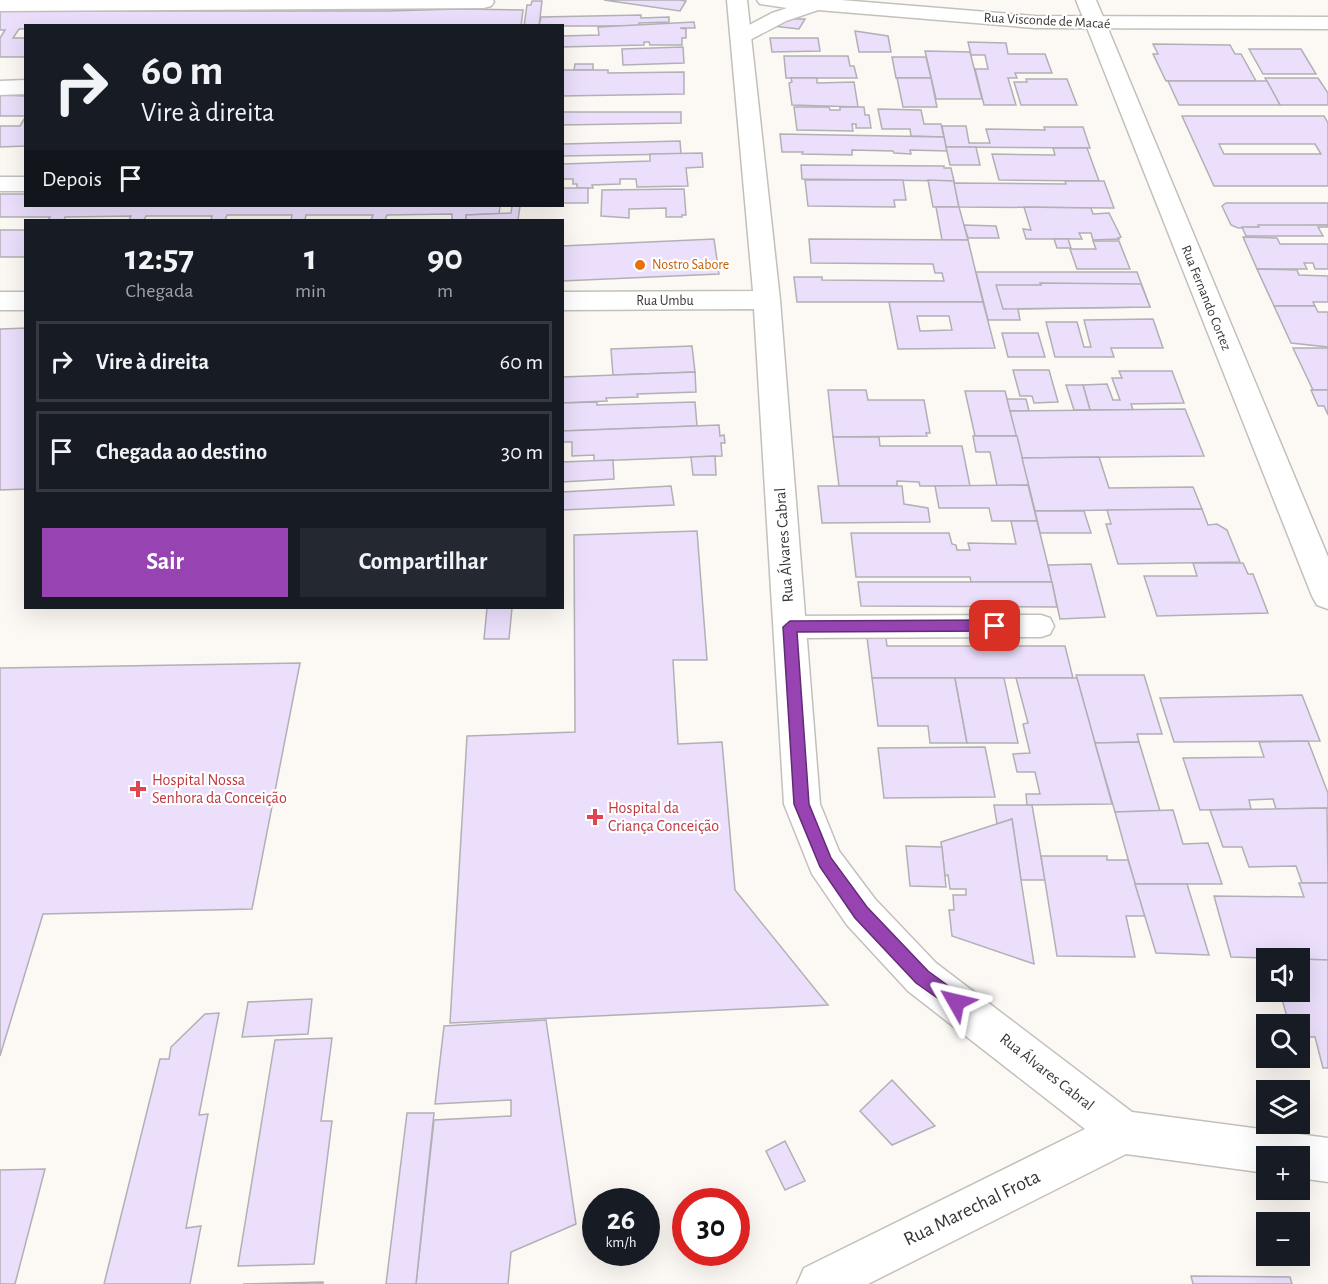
<!DOCTYPE html>
<html lang="pt">
<head>
<meta charset="utf-8">
<style>
	body { margin:0; font-family:"Alegreya Sans",sans-serif; background:#242831; color:#f1f3f6; height:100vh; display:flex; flex-direction:column; font-size:22px; white-space:nowrap }
	* { box-sizing:border-box; margin:0 }
	p { font-size:20px; color:#9ea1a6 }
	.icon { flex:none; width:33px; height:33px; fill:none; stroke:currentColor; stroke-width:2; stroke-linecap:round; stroke-linejoin:round }
	.map { position:relative; flex:1; overflow:hidden }
	.details { position:absolute; left:24px; top:219px; width:540px; height:390px; display:flex; flex-direction:column; background:#171b24; border-radius:0px; box-shadow:0 6px 24px #0002 }
	.details>* { flex:none }
	.guide { position:absolute; left:24px; top:24px; width:540px; height:183px; border-radius:0px; box-shadow:0 6px 24px #0002; background:#171b24; color:#f1f3f6; overflow:hidden }
	.controls { position:absolute; left:1256px; top:948px; display:grid; gap:12px }
	.controls a { display:grid; place-items:center; width:54px; height:54px; border-radius:0px; background:#171b24; box-shadow:0 6px 24px #0002; font-size:30px }
	.speed { position:absolute; left:582px; top:1188px; display:flex; gap:12px; font-size:30px; font-weight:700; text-align:center }
	.speed>* { display:grid; place-content:center; width:78px; height:78px; border-radius:50%; background:#171b24; box-shadow:0 6px 24px #0002; line-height:1 }
	.speed small { font-size:15px; font-weight:400 }
	.speed .limit { border:9px solid #d22; background:#fff; color:#111 }
	.pin { position:absolute; display:grid; place-items:center; width:51px; height:51px; color:#fff; margin:-26px; border-radius:12px; box-shadow:0 3px 9px #0006 }
	.me { position:absolute; width:66px; margin:-33px; rotate:307deg; stroke-linejoin:round; filter:drop-shadow(0 0 4px #0008) }
	.turn { display:flex; align-items:center; gap:21px; height:126px; padding:0 18px; font-size:27px }
	.turn .icon { width:78px; height:78px; stroke-width:2.5 }
	.turn b { display:block; font-size:42px; line-height:51px }
	.then { display:flex; align-items:center; height:57px; padding:0 18px; background:#0003; gap:12px; font-size:22px }
	.eta { display:flex; justify-content:space-evenly; align-items:center; height:102px; text-align:center }
	.eta b { font-size:36px; font-weight:700; line-height:42px }
	.primary-button { display:flex; gap:12px; margin-top:auto; padding:12px 18px }
	.primary-button a { flex:1; height:69px; border-radius:0px; background:#9743b2; color:#fff; font-size:24px; font-weight:700; line-height:69px; text-align:center }
	.primary-button a+a { background:#242831; color:#f1f3f6 }
	ul { padding:0; list-style:none }
	li { display:flex; align-items:center; gap:18px; height:81px; margin:0 12px 9px; padding:0 6px; border:3px solid #363941; border-radius:0px }
	li div { flex:1 }
	li b { display:block; font-size:22px }
	li em { font-style:normal }
	.map>svg:first-child { display:block }
	.building { fill:#ebdffc; stroke:#b1b0b4; stroke-width:1.5; fill-rule:evenodd }
	.lines { fill:none; stroke-linecap:round; stroke-linejoin:round }
	.service-casing { stroke:#c3c0bc; stroke-width:3 }
	.minor-casing { stroke:#c3c0bc; stroke-width:3 }
	.tertiary-casing { stroke:#c3c0bc; stroke-width:3 }
	.service { fill:#fff; fill-rule:evenodd }
	.minor { fill:#fff; fill-rule:evenodd }
	.tertiary { fill:#fff; fill-rule:evenodd }
	.route { fill:#9743b2; stroke:#622c74; stroke-width:1.5 }
	.food-dot { fill:#e8710a; stroke:#fff; stroke-width:2 }
	.health-dot { fill:#e0444e; stroke:#fff; stroke-width:2 }
	.labels { text-anchor:middle; dominant-baseline:central; stroke-width:4.5; stroke-linejoin:round; paint-order:stroke }
	.far-street-label { font-size:14px; fill:#383735; stroke:#fff }
	.far-food-label { font-size:14px; fill:#c56008; stroke:#fff; text-anchor:start }
	.street-label { font-size:16px; fill:#383735; stroke:#fff }
	.health-label { font-size:16px; fill:#be3a42; stroke:#fff; text-anchor:start }
	.near-street-label { font-size:20px; fill:#383735; stroke:#fff }
</style>
</head>
<body>
<div class="map">
<svg width="1328" height="1284" viewBox="0 0 1328 1284">
	<rect width="100%" height="100%" fill="#fcf9f5"/>
	<!-- building -->
	<g class="building">
		<polygon points="604,0 680,0 686,1 680,11"/>
		<polygon points="532,1 542,1 539,26 524,26 527,5 531,5"/>
		<polygon points="458,9 523,10 521,26 26,26 26,29 19,29 13,38 26,38 26,57 0,57 0,38 5,30 0,30 0,11 388,11"/>
		<polygon points="641,15 641,18 669,17 669,22 639,23 639,26 539,26 541,17"/>
		<polygon points="781,19 805,19 799,29 772,26"/>
		<polygon points="694,22 695,28 680,28 686,29 686,38 682,38 682,45 650,45 649,42 644,42 644,45 562,47 562,36 599,35 598,27"/>
		<polygon points="855,31 888,36 891,52 859,52"/>
		<polygon points="770,38 818,38 820,51 772,52"/>
		<polygon points="968,42 1006,43 1008,54 1045,54 1052,73 1015,73 1017,78 1008,78 1016,105 984,105 975,69 988,69 985,55 971,55"/>
		<polygon points="1153,44 1230,45 1235,54 1241,54 1256,81 1166,81 1153,54 1158,54"/>
		<polygon points="683,47 684,63 623,65 622,49"/>
		<polygon points="1249,49 1301,49 1316,74 1263,74"/>
		<polygon points="925,51 970,52 982,99 936,99"/>
		<polygon points="784,56 848,56 850,66 854,66 857,78 786,78"/>
		<polygon points="892,57 926,57 931,78 896,78"/>
		<polygon points="575,64 593,64 593,70 574,70"/>
		<polygon points="562,70 608,70 608,73 684,72 684,94 562,96"/>
		<polygon points="791,78 817,78 817,83 854,82 858,107 792,105 789,83 792,82"/>
		<polygon points="897,78 931,78 937,107 903,107"/>
		<polygon points="1265,78 1318,78 1328,93 1328,105 1280,105"/>
		<polygon points="1026,79 1067,79 1077,105 1021,105 1014,82 1027,82"/>
		<polygon points="1168,81 1267,81 1280,105 1179,105"/>
		<polygon points="0,95 26,96 26,116 0,116"/>
		<polygon points="794,107 829,107 830,110 840,110 840,107 864,107 865,115 869,115 871,128 856,128 856,124 852,124 853,131 797,130"/>
		<polygon points="878,109 921,110 924,124 941,124 944,137 911,136 910,129 882,129"/>
		<polygon points="562,112 681,112 681,123 562,125"/>
		<polygon points="26,116 26,146 0,147 0,126 20,126"/>
		<path d="M1182 116H1324L1328 123V186H1214ZM1219 144H1315L1321 154H1224Z"/>
		<polygon points="942,126 966,126 969,143 990,143 986,129 1045,130 1044,127 1083,127 1090,148 946,147"/>
		<polygon points="780,134 944,137 947,151 910,150 911,154 894,153 893,151 852,150 852,155 802,154 803,152 782,152"/>
		<polygon points="680,141 681,154 562,156 562,142 563,144"/>
		<polygon points="946,147 976,147 980,165 950,165"/>
		<polygon points="1053,148 1087,148 1099,181 999,180 992,154 1055,155"/>
		<polygon points="702,153 703,167 686,168 688,186 637,187 636,179 620,179 620,184 592,185 593,188 577,188 577,184 573,184 573,179 562,179 562,156 563,164 650,161 650,154"/>
		<polygon points="801,165 944,166 944,168 951,168 954,181 802,179"/>
		<polygon points="805,180 903,180 906,200 894,200 895,207 808,206"/>
		<polygon points="928,180 954,181 959,207 933,207"/>
		<polygon points="1065,181 1104,181 1114,208 959,207 954,183 1066,184"/>
		<rect x="562" y="188" width="26" height="15"/>
		<polygon points="684,189 686,215 682,215 682,217 666,217 666,208 629,209 629,218 601,216 602,190"/>
		<polygon points="0,194 26,194 26,206 500,206 499,214 466,215 466,220 452,220 452,214 387,215 385,220 371,220 373,215 306,215 305,220 291,220 292,215 227,215 225,220 211,220 212,216 146,216 144,220 129,220 131,216 65,217 64,220 48,220 50,217 0,217"/>
		<polygon points="1226,203 1328,203 1328,225 1238,228 1231,225 1222,206"/>
		<polygon points="512,206 520,206 518,220 466,220 466,215 511,213"/>
		<polygon points="936,207 959,207 968,240 942,240"/>
		<polygon points="1024,207 1091,208 1093,214 1109,213 1121,237 1118,238 1119,239 1093,240 1091,233 1079,233 1082,239 1026,239 1023,229 1031,230"/>
		<polygon points="964,225 996,226 999,238 968,238"/>
		<polygon points="1258,225 1328,225 1328,227 1318,227 1323,236 1246,236 1242,227 1259,227"/>
		<rect x="0" y="230" width="26" height="27"/>
		<polygon points="1243,237 1277,238 1280,244 1328,244 1328,269 1315,269 1313,263 1304,263 1307,269 1257,269"/>
		<polygon points="714,239 719,274 562,281 562,246"/>
		<polygon points="809,239 968,240 983,302 797,302 794,277 822,277 822,280 944,281 942,273 935,273 933,264 811,263"/>
		<polygon points="1054,239 1068,239 1071,248 1057,248"/>
		<polygon points="1093,241 1119,241 1130,269 1077,269 1070,249 1096,249"/>
		<polygon points="1257,269 1297,270 1299,275 1328,276 1328,302 1313,302 1315,306 1274,306"/>
		<polygon points="976,272 1137,272 1150,307 1018,309 1020,320 988,320"/>
		<polygon points="1040,283 1141,284 1150,307 1003,309 996,285 1041,285"/>
		<path d="M889 302H983L995 348 898 349ZM917 316H949L952 330 920 331Z"/>
		<polygon points="1274,306 1315,306 1318,312 1328,312 1328,347 1291,343"/>
		<polygon points="1153,319 1163,348 1111,348 1114,357 1055,357 1046,322 1077,322 1084,347 1091,347 1084,320"/>
		<polygon points="26,328 26,489 0,490 0,329"/>
		<polygon points="1002,333 1038,333 1045,357 1008,357"/>
		<polygon points="692,346 695,372 613,375 611,349"/>
		<polygon points="1293,348 1328,348 1328,390 1313,390"/>
		<polygon points="1013,370 1049,370 1058,402 1034,403 1032,396 1020,396"/>
		<polygon points="1119,371 1172,371 1184,403 1131,404 1133,410 1090,410 1083,385 1107,384 1113,400 1120,400 1112,378 1122,378"/>
		<polygon points="695,372 696,392 637,394 638,397 606,398 607,401 562,403 562,377"/>
		<polygon points="1066,385 1083,385 1090,410 1074,410"/>
		<polygon points="828,390 866,390 868,400 924,400 930,433 926,433 927,436 833,437"/>
		<polygon points="1311,390 1328,390 1328,415 1324,406 1318,406"/>
		<polygon points="965,391 1005,391 1017,436 975,436"/>
		<polygon points="1007,399 1026,399 1029,411 1010,411"/>
		<polygon points="597,402 597,405 695,402 697,426 562,431 562,403"/>
		<polygon points="1185,409 1204,456 1022,458 1010,411"/>
		<polygon points="719,425 720,436 724,435 725,443 721,443 722,456 594,461 594,455 572,456 572,442 562,442 562,431"/>
		<polygon points="973,436 1017,436 1029,485 997,486 990,452 976,452"/>
		<polygon points="833,437 879,437 880,446 962,446 970,486 920,486 919,482 897,481 897,486 839,486"/>
		<polygon points="715,456 716,475 693,475 691,457"/>
		<polygon points="1099,457 1109,488 1193,487 1202,509 1035,511 1022,458"/>
		<polygon points="613,460 614,479 562,482 562,462"/>
		<polygon points="1028,485 1037,521 992,521 989,508 939,508 935,486"/>
		<polygon points="671,486 674,505 562,510 562,492"/>
		<polygon points="818,486 902,486 904,504 928,508 930,522 822,523"/>
		<polygon points="1202,509 1208,525 1217,524 1227,530 1240,562 1118,564 1106,524 1111,524 1107,510"/>
		<polygon points="1035,511 1084,511 1091,533 1040,533"/>
		<polygon points="1011,521 1037,521 1052,582 971,582 970,577 856,577 851,533 949,533 952,544 956,545 957,550 970,550 968,543 1016,544"/>
		<polygon points="697,531 707,660 673,660 678,744 722,742 735,890 828,1005 450,1023 467,736 575,732 574,535"/>
		<polygon points="1193,563 1243,563 1248,574 1253,574 1268,613 1157,616 1144,576 1197,576"/>
		<polygon points="1091,564 1105,617 1060,619 1048,565"/>
		<polygon points="858,582 1052,582 1057,607 861,606"/>
		<polygon points="487,608 512,608 509,639 484,639"/>
		<polygon points="866,629 885,630 887,646 1065,646 1073,678 872,678"/>
		<polygon points="300,663 252,909 43,914 0,1056 0,668"/>
		<polygon points="1076,675 1144,675 1162,734 1137,734 1139,742 1095,743"/>
		<polygon points="872,678 955,678 967,743 930,743 928,726 878,726"/>
		<polygon points="955,678 1004,678 1018,743 967,743"/>
		<polygon points="1016,678 1077,678 1112,804 1027,805 1026,794 1040,794 1035,772 1017,772 1013,754 1030,753 1023,724 1028,723"/>
		<polygon points="1302,695 1320,741 1174,742 1160,698"/>
		<polygon points="1308,741 1328,793 1328,808 1276,809 1273,799 1249,800 1251,809 1200,810 1183,758 1264,757 1259,742"/>
		<polygon points="1139,742 1160,811 1115,812 1095,743"/>
		<polygon points="985,747 995,797 884,798 878,748"/>
		<polygon points="994,805 1032,805 1045,880 1021,880 1012,819 997,824"/>
		<polygon points="1327,808 1328,883 1302,883 1296,866 1249,867 1242,847 1223,847 1210,810"/>
		<polygon points="1173,810 1183,844 1208,843 1222,884 1135,884 1115,812"/>
		<polygon points="1012,819 1021,880 1034,964 952,936 949,910 954,910 953,895 966,895 966,889 950,889 948,875 945,876 941,842"/>
		<polygon points="906,846 942,847 946,887 910,886"/>
		<polygon points="1041,856 1107,856 1107,860 1128,860 1145,916 1126,916 1135,957 1057,956"/>
		<polygon points="1299,883 1328,883 1328,960 1231,957 1214,896 1304,897"/>
		<polygon points="1135,884 1187,884 1209,955 1156,953"/>
		<polygon points="1257,957 1288,958 1266,958 1266,982"/>
		<polygon points="1299,959 1328,960 1328,1068 1323,1068 1315,1037 1299,1037 1299,1024 1289,1024 1280,992 1299,992"/>
		<polygon points="312,999 308,1034 242,1037 248,1002"/>
		<polygon points="219,1013 199,1115 208,1114 186,1228 201,1226 190,1284 104,1284 160,1059 169,1059 171,1047 205,1014"/>
		<polygon points="546,1020 576,1224 511,1252 508,1284 416,1284 434,1120 511,1116 511,1100 435,1104 444,1026"/>
		<polygon points="332,1038 321,1121 332,1121 314,1264 238,1266 275,1040"/>
		<polygon points="892,1080 935,1126 892,1145 860,1111"/>
		<polygon points="407,1113 434,1113 416,1284 386,1284"/>
		<polygon points="785,1141 805,1181 785,1190 766,1151"/>
		<polygon points="45,1169 15,1284 0,1284 0,1170"/>
		<polygon points="1191,1276 1290,1277 1292,1284 1193,1284"/>
		<polygon points="323,1282 323,1284 243,1284"/>
	</g>
	<g class="lines">
		<defs>
			<polygon id="service" points="1041,615 1050,618 1054,626 1050,634 1041,637 790,638 781,635 777,627 781,619 790,616"/>
			<g id="minor">
				<polygon points="0,0 493,0 494,2 491,6 484,8 0,11"/>
				<polygon points="727,0 747,0 780,300 820,804 839,851 875,899 936,963 1132,1112 1328,1138 1328,1182 1299,1178 1299,1156 1266,1156 1266,1173 1126,1154 868,1284 797,1284 804,1268 1085,1129 908,991 847,925 812,874 784,804 754,309 562,310 562,292 753,291"/>
				<polygon points="1076,0 1096,0 1328,557 1328,609 1317,605 1312,596"/>
				<polygon points="26,80 26,94 0,95 0,81"/>
				<rect x="0" y="177" width="26" height="14"/>
				<rect x="0" y="292" width="26" height="18"/>
			</g>
			<polygon id="tertiary" points="757,0 841,0 1035,16 1328,17 1328,29 1035,28 818,10 786,21 748,41 741,43 734,41 731,37 734,33 772,13 787,8 760,4"/>
		</defs>
		<!-- service casing -->
		<use href="#service" class="service-casing"/>
		<!-- minor casing -->
		<use href="#minor" class="minor-casing"/>
		<!-- tertiary casing -->
		<use href="#tertiary" class="tertiary-casing"/>
		<!-- service -->
		<use href="#service" class="service"/>
		<!-- minor -->
		<use href="#minor" class="minor"/>
		<!-- tertiary -->
		<use href="#tertiary" class="tertiary"/>
	</g>
	<!-- route -->
	<polygon class="route" points="995,620 1002,626 995,631 797,632 809,804 831,858 867,907 928,971 962,996 964,1002 962,1008 956,1011 916,983 855,918 820,867 794,804 783,627 790,621"/>
	<!-- markers -->
	<circle class="food-dot" cx="640" cy="265" r="6"/>
	<g class="health-dot">
		<path d="M135 780h6v6h6v6h-6v6h-6v-6h-6v-6h6z"/>
		<path d="M592 808h6v6h6v6h-6v6h-6v-6h-6v-6h6z"/>
	</g>
	<g class="labels">
		<!-- far-street labels -->
		<g class="far-street-label">
			<text transform="translate(1047 21) rotate(3)">Rua Visconde de Macaé</text>
			<text transform="translate(1206 298) rotate(68)">Rua Fernando Cortez</text>
			<text x="665" y="301">Rua Umbu</text>
		</g>
		<!-- far-food labels -->
		<g class="far-food-label">
			<text x="652" y="265">Nostro Sabore</text>
		</g>
		<!-- street labels -->
		<g class="street-label">
			<text transform="translate(784 545) rotate(-94)">Rua Álvares Cabral</text>
			<text transform="translate(1047 1072) rotate(38)">Rua Álvares Cabral</text>
		</g>
		<!-- health labels -->
		<g class="health-label">
			<text x="152" y="780">Hospital Nossa<tspan x="152" dy="18">Senhora da Conceição</tspan></text>
			<text x="608" y="808">Hospital da<tspan x="608" dy="18">Criança Conceição</tspan></text>
		</g>
		<!-- near-street labels -->
		<g class="near-street-label">
			<text transform="translate(972 1208) rotate(-26)">Rua Marechal Frota</text>
		</g>
	</g>
</svg>
<div class="controls">
<a><svg class="icon" aria-label="sound" viewBox="0 0 24 24"><path d="M4 9h4l5-4v14l-5-4H4zM17 9q2 3 0 6"/></svg></a>
<a><svg class="icon" aria-label="search" viewBox="0 0 24 24"><circle cx="10" cy="10" r="6"/><path d="M15 15l6 6"/></svg></a>
<a><svg class="icon" aria-label="layers" viewBox="0 0 24 24"><path d="M12 4l9 5-9 5-9-5zM3 14l9 5 9-5"/></svg></a>
<a>+</a>
<a>−</a>
</div>
<div class="speed"><div>26<small>km/h</small></div><div class="limit">30</div></div>
<div class="pin" style="left:995px;top:626px;background:#d93025"><svg class="icon" aria-label="arrive" viewBox="0 0 24 24"><path d="M6 21V4h12l-3 4 3 4H6"/></svg></div>
<svg class="me" style="left:956px;top:1002px" viewBox="-20 -20 40 40"><path d="M0-17L14 15 0 8-14 15z" fill="#9743b2" stroke="#fff" stroke-width="4"/></svg>
<div class="guide">
<div class="turn"><svg class="icon" aria-label="right" viewBox="0 0 24 24"><path d="M7 20v-9h11M14 6l5 5-5 5"/></svg><div><b>60 m</b>Vire à direita</div></div>
<div class="then">Depois<svg class="icon" aria-label="arrive" viewBox="0 0 24 24"><path d="M6 21V4h12l-3 4 3 4H6"/></svg></div>
</div>
<section class="details">
<div class="eta">
<div><b>12:57</b><p>Chegada</p></div>
<div><b>1</b><p>min</p></div>
<div><b>90</b><p>m</p></div>
</div>
<ul>
<li><svg class="icon" aria-label="right" viewBox="0 0 24 24"><path d="M7 20v-9h11M14 6l5 5-5 5"/></svg><div><b>Vire à direita</b></div><em>60 m</em></li>
<li><svg class="icon" aria-label="arrive" viewBox="0 0 24 24"><path d="M6 21V4h12l-3 4 3 4H6"/></svg><div><b>Chegada ao destino</b></div><em>30 m</em></li>
</ul>
<div class="primary-button"><a>Sair</a><a>Compartilhar</a></div>
</section>
</div>
</body>
</html>
